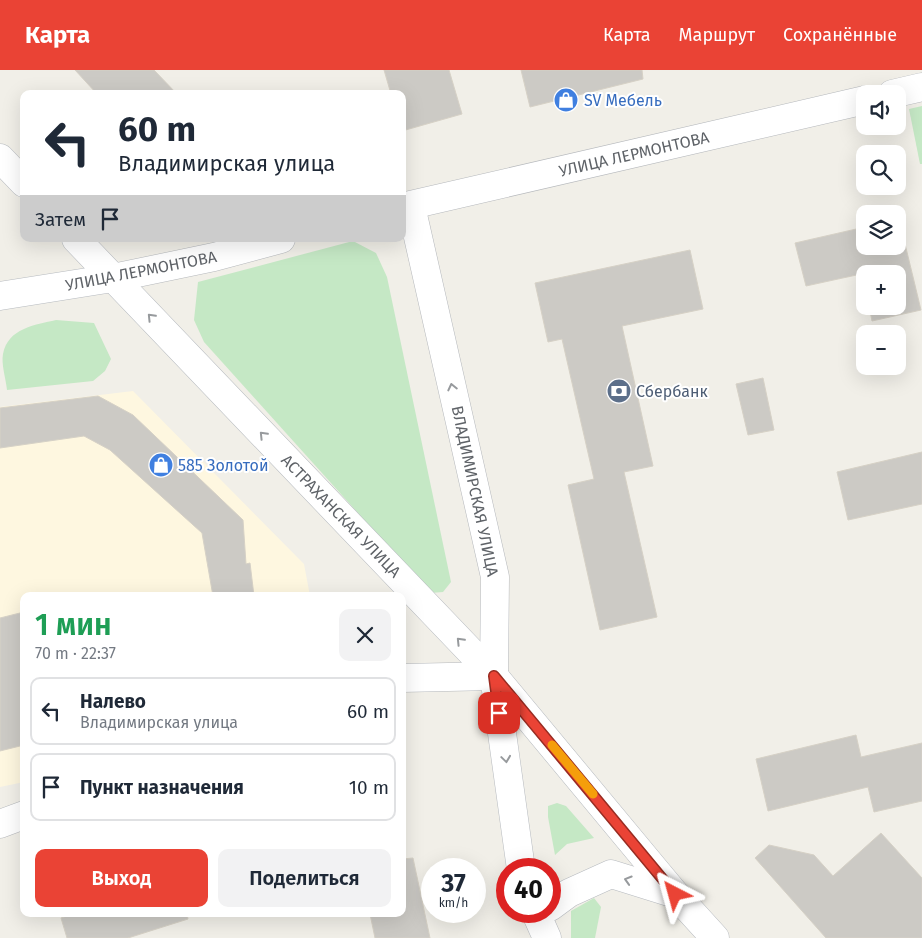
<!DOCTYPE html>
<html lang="ru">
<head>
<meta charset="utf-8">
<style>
	body { margin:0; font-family:"Fira Sans",sans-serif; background:#f2f2f3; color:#1f2937; height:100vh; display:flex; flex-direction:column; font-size:19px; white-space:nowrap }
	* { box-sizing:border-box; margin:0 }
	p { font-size:16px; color:#747a83 }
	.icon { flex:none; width:28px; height:28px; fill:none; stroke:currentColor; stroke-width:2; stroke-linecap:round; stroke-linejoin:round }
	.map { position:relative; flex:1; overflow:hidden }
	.panel { position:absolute; left:20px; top:522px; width:386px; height:325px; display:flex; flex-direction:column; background:#fff; border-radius:10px; box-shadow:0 5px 20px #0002 }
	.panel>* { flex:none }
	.top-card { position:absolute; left:20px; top:20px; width:386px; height:152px; border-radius:10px; box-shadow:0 5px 20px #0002; background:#fff; color:#1f2937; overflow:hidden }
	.buttons { position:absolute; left:856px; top:15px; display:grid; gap:10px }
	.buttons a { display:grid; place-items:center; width:50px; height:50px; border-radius:10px; background:#fff; box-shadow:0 5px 20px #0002; font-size:25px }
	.speed { position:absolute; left:421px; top:788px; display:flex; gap:10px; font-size:25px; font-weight:700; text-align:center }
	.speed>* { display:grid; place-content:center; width:65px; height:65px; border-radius:50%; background:#fff; box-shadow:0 5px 20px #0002; line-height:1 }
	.speed small { font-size:12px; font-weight:400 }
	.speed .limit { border:8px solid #d22; background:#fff; color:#111 }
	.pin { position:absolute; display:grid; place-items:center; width:42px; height:42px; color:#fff; margin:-21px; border-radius:10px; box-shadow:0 2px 8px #0006 }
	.me { position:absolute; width:55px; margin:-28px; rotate:321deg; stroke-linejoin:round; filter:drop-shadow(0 0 4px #0008) }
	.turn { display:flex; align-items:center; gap:18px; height:105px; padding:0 15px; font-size:22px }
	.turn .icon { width:65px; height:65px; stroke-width:2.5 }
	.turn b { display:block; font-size:35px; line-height:42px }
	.then { display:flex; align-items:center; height:48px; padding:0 15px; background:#0003; gap:10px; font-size:19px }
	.round { display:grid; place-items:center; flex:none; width:52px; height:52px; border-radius:10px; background:#f2f2f3 }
	.headline { display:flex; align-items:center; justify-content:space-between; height:85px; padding:0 15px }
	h1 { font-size:30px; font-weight:600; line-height:38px; color:#1e9e55 }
	.action { display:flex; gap:10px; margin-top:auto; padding:10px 15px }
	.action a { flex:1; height:58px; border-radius:10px; background:#ea4335; color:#fff; font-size:20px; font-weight:600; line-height:58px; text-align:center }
	.action a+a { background:#f2f2f3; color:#1f2937 }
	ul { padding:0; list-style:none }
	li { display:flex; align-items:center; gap:15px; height:68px; margin:0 10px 8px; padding:0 5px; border:2px solid #e0e1e3; border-radius:10px }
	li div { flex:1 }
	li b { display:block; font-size:19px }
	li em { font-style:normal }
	header { display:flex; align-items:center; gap:30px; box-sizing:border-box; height:70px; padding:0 25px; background:#ea4335; color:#fff }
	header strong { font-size:24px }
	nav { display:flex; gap:28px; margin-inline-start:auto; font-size:18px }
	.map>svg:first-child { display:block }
	.commercial { fill:#fef7e0 }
	.green { fill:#c5e8c5 }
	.building { fill:#cccac5; stroke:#d6d1c6 }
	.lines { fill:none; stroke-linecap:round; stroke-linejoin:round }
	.street-casing { stroke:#b5b8bc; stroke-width:29 }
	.secondary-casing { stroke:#b6babf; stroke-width:29 }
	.street { stroke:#fff; stroke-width:28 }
	.secondary { stroke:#fff; stroke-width:28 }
	.oneway { stroke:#979a9d }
	.route-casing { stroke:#982c22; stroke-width:12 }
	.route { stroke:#ea4335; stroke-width:9 }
	.slow { stroke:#f59e0b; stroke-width:9 }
	.labels { text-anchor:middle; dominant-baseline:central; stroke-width:4; stroke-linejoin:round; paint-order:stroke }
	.shop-label { font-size:16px; fill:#366cbe; stroke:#fff; text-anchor:start }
	.street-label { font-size:16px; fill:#5f6368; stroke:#fff }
	.service-label { font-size:16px; fill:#4e5e75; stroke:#fff; text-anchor:start }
</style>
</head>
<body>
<header>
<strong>Карта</strong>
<nav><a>Карта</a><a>Маршрут</a><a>Сохранённые</a></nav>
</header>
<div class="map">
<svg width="922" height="868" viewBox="0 0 922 868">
	<rect width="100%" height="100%" fill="#f1efe8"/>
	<!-- commercial -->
	<polygon class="commercial" points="133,321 304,494 310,526 24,526 24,712 0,717 0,337"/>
	<!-- green -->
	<g class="green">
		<polygon points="922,36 922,94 920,94 909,39"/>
		<polygon points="353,171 376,183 387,207 451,512 443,522 430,523 204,272 194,250 198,212"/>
		<path d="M56 250 94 253 111 289 105 301 93 311 7 320C6 309 1 294 3 284 8 258 35 255 56 250Z"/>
		<polygon points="557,733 566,736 594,768 567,774 555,785 548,747 548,736"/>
		<polygon points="594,828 601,837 595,868 571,868 571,841"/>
	</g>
	<!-- building -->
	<g class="building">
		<polygon points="75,0 154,0 177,24 97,24"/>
		<polygon points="384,0 449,0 462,44 402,61 402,24 391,24"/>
		<polygon points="521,0 642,0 643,9 530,37"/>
		<polygon points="898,149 899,149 921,240 872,251 869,236 898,236 898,204 865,204 865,221 861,204 806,216 795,173 865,157 865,176 898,176"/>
		<polygon points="690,180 703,239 622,256 653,396 624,402 657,547 600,560 568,415 594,409 562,269 548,272 535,213"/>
		<polygon points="763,308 774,360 748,365 736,314"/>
		<polygon points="98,326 133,345 243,450 246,494 250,493 254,526 213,526 202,463 110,380 84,366 0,378 0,338"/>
		<polygon points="922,382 922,434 848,450 837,402"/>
		<polygon points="24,542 24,675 0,681 0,548"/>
		<polygon points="856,665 861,687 922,673 922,731 874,742 868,717 768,741 756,689"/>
		<polygon points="881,763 922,808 922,868 826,868 755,788 769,775 814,785 833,806"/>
		<polygon points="413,788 430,868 375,868 370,844 402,844 402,789"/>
		<polygon points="73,844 187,844 188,849 128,868 67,868 61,848"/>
	</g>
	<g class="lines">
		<defs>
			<g id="street">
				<polyline points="892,24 922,17"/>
				<polyline points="402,137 865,30"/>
				<polyline points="113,208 214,187 281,169"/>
				<polyline points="402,608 494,606 495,507 411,136"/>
				<polyline points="0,754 24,745"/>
			</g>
			<g id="secondary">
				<polyline points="0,88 24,113"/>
				<polyline points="76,169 494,606 675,824 715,868"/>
				<polyline points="0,226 113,208"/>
				<polyline points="494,606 521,799"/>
				<polyline points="550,837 569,823 611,804 675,824"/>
				<polyline points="535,841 547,868"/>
			</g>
		</defs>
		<!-- street casing -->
		<use href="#street" class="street-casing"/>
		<!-- secondary casing -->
		<use href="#secondary" class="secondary-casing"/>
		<!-- street -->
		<use href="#street" class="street"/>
		<!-- secondary -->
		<use href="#secondary" class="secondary"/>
	</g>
	<!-- one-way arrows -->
	<defs><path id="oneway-chevron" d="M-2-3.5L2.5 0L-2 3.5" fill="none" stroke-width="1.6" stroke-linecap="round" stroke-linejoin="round" transform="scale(1.25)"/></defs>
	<g class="oneway">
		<use href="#oneway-chevron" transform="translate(151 247) rotate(-134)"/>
		<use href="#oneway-chevron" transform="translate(452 317) rotate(-103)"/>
		<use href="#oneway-chevron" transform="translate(263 365) rotate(-134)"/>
		<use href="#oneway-chevron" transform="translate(460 571) rotate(-134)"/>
		<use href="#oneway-chevron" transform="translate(506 689) rotate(82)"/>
		<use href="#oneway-chevron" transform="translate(628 810) rotate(-163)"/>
	</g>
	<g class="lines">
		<defs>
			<polyline id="route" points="499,643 494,606 675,824"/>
		</defs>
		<!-- route casing -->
		<use href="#route" class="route-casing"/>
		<!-- route -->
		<use href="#route" class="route"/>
		<!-- slow -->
		<polyline class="slow" points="552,675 593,724"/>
	</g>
	<!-- icons -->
	<defs>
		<symbol id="shop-disc" viewBox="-11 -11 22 22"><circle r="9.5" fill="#3f7fe0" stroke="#fff"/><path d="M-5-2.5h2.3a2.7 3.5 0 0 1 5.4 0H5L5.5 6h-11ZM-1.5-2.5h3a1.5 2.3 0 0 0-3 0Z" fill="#fff"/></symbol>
		<symbol id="bank-disc" viewBox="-11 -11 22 22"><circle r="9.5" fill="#5c6f8a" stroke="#fff"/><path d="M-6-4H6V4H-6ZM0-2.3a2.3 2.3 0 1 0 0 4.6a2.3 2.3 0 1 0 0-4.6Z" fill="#fff"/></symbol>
	</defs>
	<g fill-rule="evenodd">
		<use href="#shop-disc" x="552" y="16" width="28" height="28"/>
		<use href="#bank-disc" x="605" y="307" width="28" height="28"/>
		<use href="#shop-disc" x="147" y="381" width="28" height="28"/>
	</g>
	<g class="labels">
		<!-- shop labels -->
		<g class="shop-label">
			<text x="584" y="30">SV Мебель</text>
			<text x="178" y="395">585 Золотой</text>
		</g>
		<!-- street labels -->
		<g class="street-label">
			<text transform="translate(634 84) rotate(-13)">УЛИЦА ЛЕРМОНТОВА</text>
			<text transform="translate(141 201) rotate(-11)">УЛИЦА ЛЕРМОНТОВА</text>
			<text transform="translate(475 421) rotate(78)">ВЛАДИМИРСКАЯ УЛИЦА</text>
			<text transform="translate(341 446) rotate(46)">АСТРАХАНСКАЯ УЛИЦА</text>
		</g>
		<!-- service labels -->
		<g class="service-label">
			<text x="636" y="321">Сбербанк</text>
		</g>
	</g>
</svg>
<div class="buttons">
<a><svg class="icon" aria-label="sound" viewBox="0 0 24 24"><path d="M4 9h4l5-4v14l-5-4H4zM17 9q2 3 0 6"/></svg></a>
<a><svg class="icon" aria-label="search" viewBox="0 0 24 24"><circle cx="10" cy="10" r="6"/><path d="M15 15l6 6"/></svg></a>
<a><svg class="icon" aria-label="layers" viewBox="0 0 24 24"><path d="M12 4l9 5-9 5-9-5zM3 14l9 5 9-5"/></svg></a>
<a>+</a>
<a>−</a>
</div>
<div class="speed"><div>37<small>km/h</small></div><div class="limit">40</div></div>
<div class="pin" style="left:499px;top:643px;background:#d93025"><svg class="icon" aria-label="arrive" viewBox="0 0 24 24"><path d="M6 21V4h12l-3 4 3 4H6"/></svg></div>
<svg class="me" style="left:675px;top:824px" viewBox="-20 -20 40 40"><path d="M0-17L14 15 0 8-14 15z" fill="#ea4335" stroke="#fff" stroke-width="4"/></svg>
<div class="top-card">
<div class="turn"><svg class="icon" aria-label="left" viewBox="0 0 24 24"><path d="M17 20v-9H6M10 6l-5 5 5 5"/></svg><div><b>60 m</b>Владимирская улица</div></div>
<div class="then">Затем<svg class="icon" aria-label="arrive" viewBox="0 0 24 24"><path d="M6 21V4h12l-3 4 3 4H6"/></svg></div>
</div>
<section class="panel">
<div class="headline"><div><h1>1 мин</h1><p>70 m · 22:37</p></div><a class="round"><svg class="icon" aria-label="close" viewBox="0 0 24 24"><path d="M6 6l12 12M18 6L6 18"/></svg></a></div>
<ul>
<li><svg class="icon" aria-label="left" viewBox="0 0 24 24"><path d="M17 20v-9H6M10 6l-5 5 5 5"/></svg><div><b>Налево</b><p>Владимирская улица</p></div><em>60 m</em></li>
<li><svg class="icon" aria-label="arrive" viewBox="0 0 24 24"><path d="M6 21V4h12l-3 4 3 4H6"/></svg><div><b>Пункт назначения</b></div><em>10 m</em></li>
</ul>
<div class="action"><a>Выход</a><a>Поделиться</a></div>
</section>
</div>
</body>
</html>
